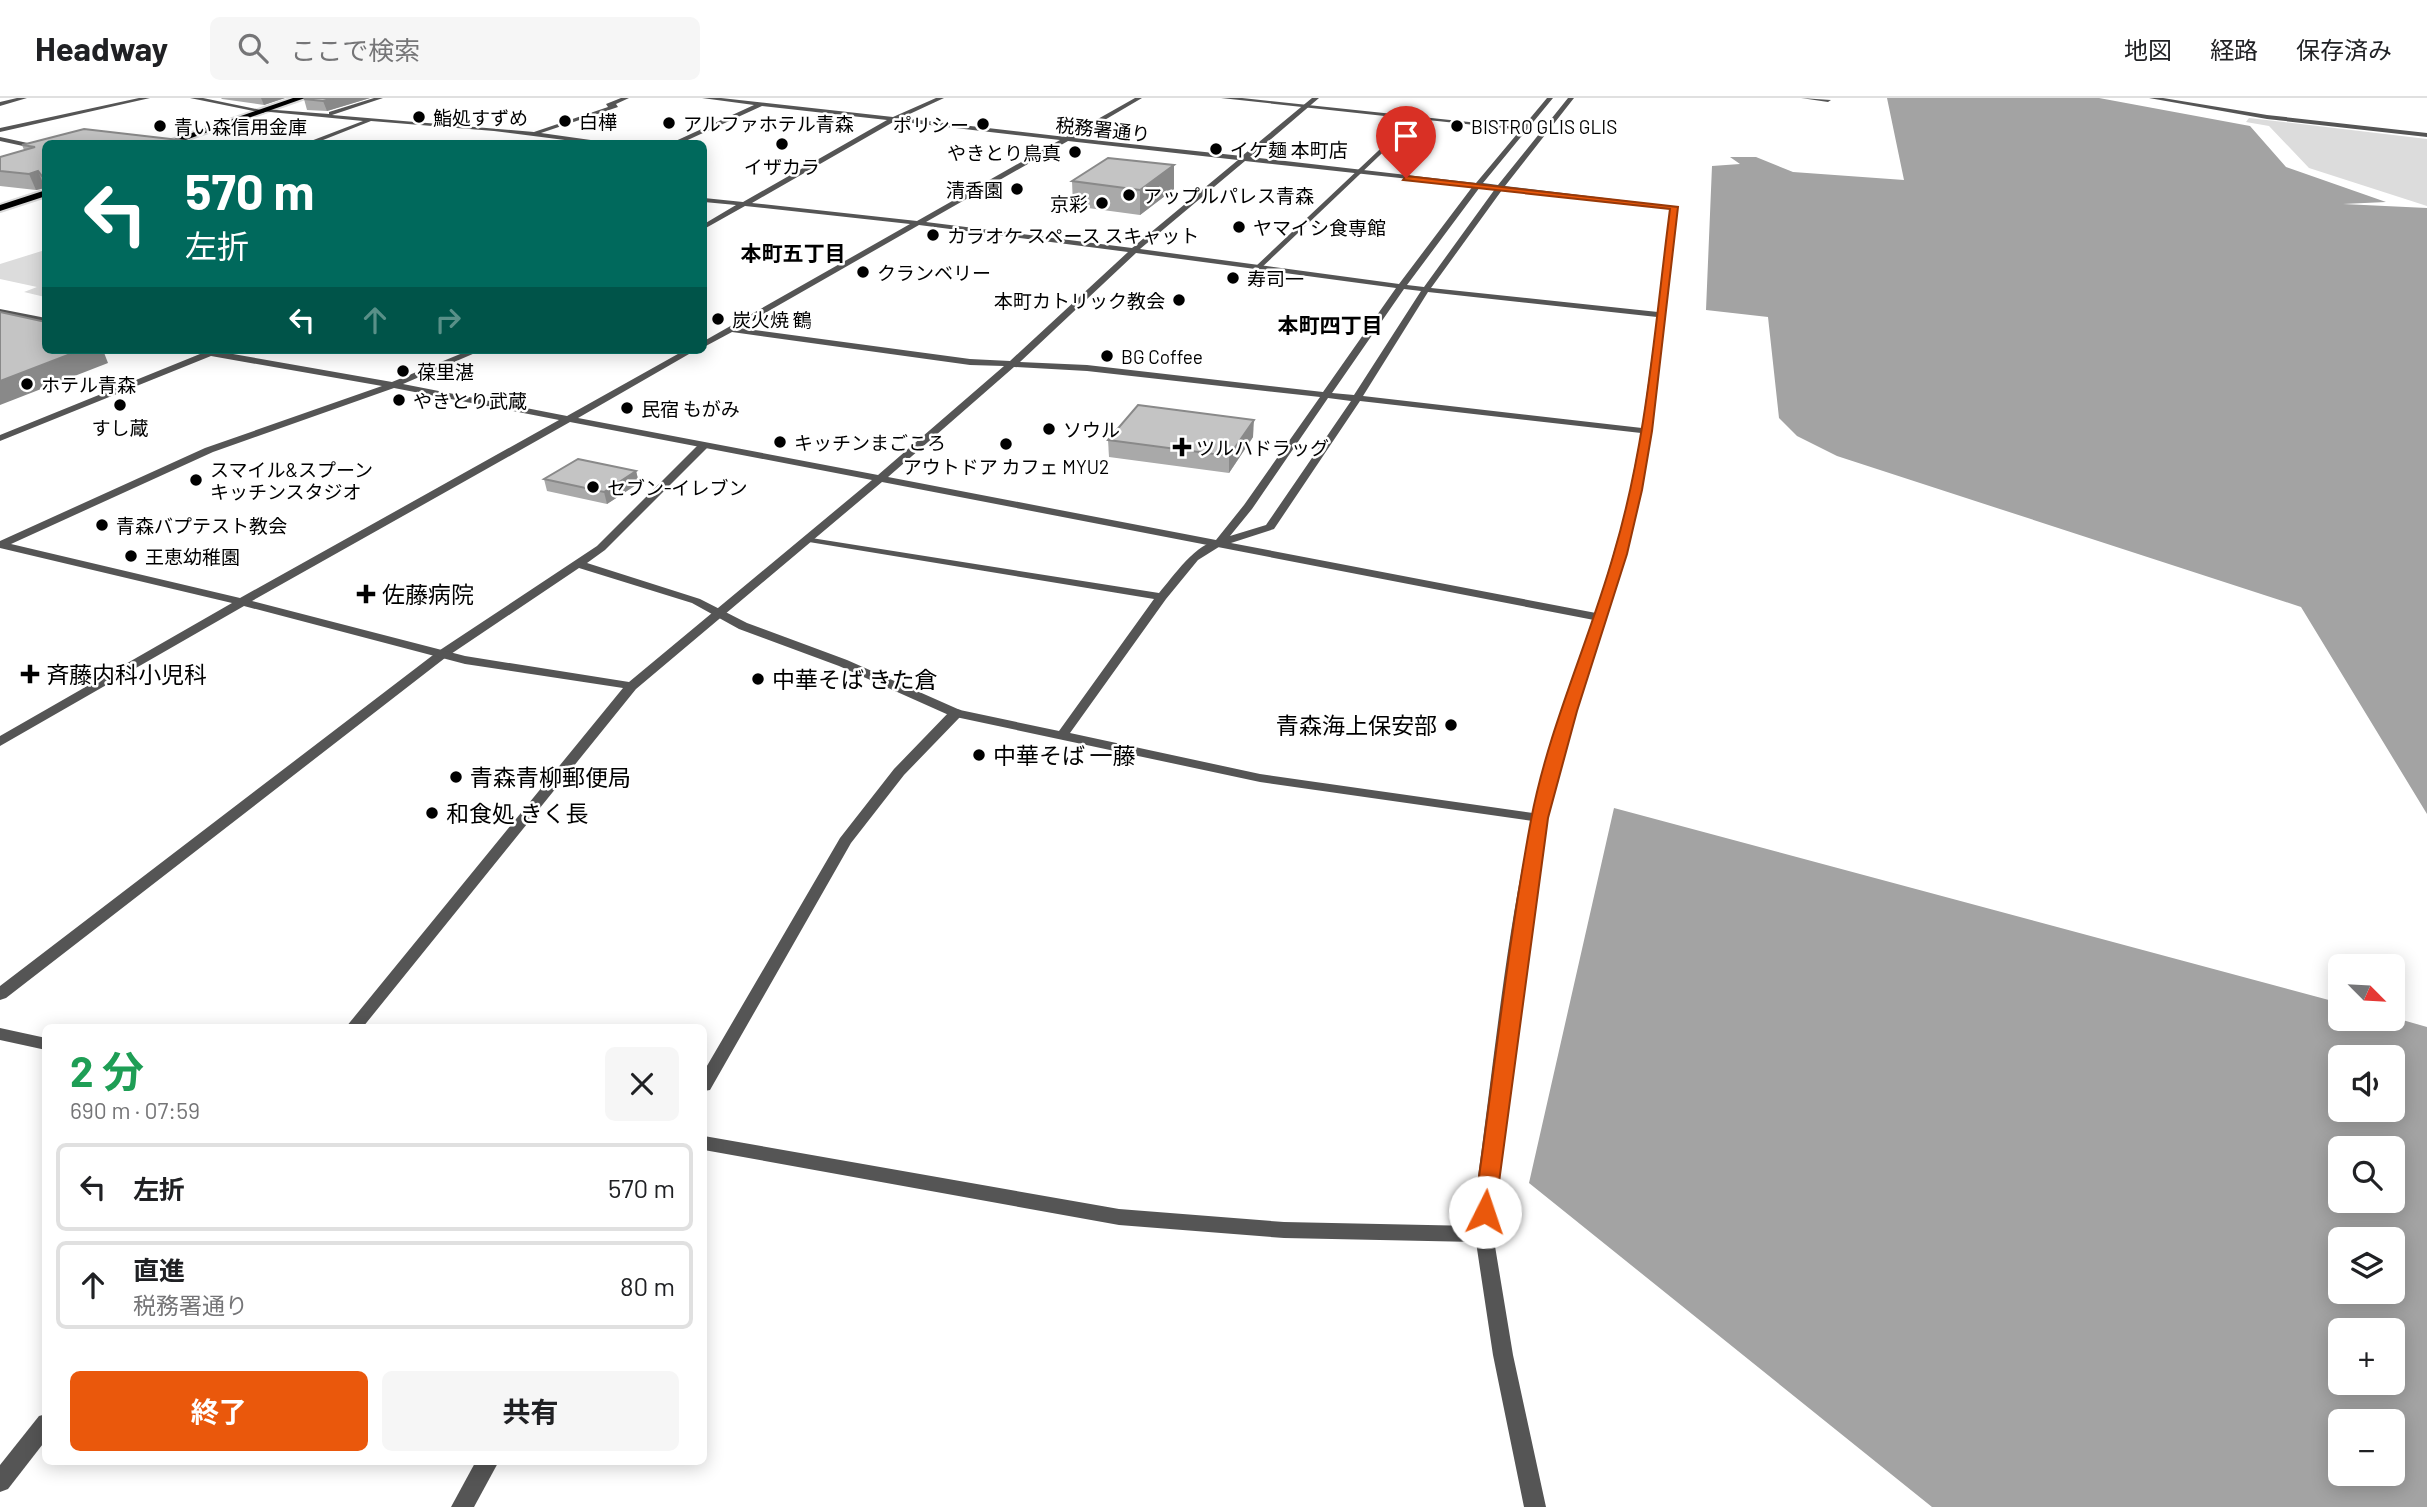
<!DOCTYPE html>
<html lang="ja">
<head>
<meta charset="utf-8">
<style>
	body { margin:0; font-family:Barlow,"Noto Sans JP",sans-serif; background:#f6f6f6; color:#202124; height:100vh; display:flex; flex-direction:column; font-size:26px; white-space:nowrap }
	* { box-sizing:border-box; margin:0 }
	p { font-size:23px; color:#757577 }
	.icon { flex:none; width:38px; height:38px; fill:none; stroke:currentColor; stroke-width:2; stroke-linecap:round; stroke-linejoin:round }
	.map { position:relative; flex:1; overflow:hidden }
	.side { position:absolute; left:42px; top:926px; width:665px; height:441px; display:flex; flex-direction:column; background:#fff; border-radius:10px; box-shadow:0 4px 18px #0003 }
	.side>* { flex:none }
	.hud { position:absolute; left:42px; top:42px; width:665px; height:214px; border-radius:10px; box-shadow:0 4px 18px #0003; background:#00695c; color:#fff; overflow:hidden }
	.needle { width:46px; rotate:114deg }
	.controls { position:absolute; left:2328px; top:856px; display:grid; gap:14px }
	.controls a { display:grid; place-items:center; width:77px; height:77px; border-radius:10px; background:#fff; box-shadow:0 4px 18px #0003; font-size:35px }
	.pin { position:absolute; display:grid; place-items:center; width:60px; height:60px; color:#fff; margin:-72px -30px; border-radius:50% 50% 50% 0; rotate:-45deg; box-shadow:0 0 7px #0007 }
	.pin .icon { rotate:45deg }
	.me { position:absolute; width:77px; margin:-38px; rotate:4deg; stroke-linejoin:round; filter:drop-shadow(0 0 5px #0008) }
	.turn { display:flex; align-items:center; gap:24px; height:147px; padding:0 28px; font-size:32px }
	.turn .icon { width:91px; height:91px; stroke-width:2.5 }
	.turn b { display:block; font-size:49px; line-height:60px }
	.lanes { display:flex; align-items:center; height:66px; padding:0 28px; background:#0003; justify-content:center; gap:35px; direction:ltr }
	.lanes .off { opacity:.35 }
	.round { display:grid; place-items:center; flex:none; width:74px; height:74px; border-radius:10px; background:#f6f6f6 }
	.summary { display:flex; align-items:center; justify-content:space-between; height:119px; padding:0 28px }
	h1 { font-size:42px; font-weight:700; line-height:52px; color:#1e9e55 }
	.action { display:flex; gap:14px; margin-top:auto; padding:14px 28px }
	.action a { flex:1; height:80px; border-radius:10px; background:#ea580c; color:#fff; font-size:28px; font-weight:700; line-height:80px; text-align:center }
	.action a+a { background:#f6f6f6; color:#202124 }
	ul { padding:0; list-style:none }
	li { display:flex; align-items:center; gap:21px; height:88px; margin:0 14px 10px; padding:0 14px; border:4px solid #e0e0e0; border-radius:10px }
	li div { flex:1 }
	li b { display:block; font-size:26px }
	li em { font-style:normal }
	header { display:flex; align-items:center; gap:42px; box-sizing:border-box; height:98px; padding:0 35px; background:#fff; border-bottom:2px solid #e0e0e0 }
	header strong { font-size:33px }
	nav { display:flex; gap:38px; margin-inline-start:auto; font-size:24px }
	.search { width:490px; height:63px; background:#f6f6f6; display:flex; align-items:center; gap:18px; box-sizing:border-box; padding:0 24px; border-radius:10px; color:#757577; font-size:26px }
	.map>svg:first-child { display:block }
	.green { fill:#dcdcdc }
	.water { fill:#a3a3a3; fill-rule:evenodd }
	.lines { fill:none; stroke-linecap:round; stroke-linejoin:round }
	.trunk-casing { stroke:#dbdbdb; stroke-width:4 }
	.minor { fill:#555; fill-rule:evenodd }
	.tertiary { fill:#555; fill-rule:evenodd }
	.trunk { fill:#000; fill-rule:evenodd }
	.wall { fill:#a9a9a9 }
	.shaded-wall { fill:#898989 }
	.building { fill:#c4c4c4; stroke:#898989; stroke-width:2 }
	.route { fill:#ea580c; stroke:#983908; stroke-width:2 }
	.poi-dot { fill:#000; stroke:#fff; stroke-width:2.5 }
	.labels { text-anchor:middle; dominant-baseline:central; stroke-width:5; stroke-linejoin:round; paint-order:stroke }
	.far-poi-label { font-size:19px; fill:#000; stroke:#fff; text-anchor:start }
	.far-street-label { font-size:19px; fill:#000; stroke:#fff }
	.far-neighbourhood-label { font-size:21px; font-weight:bold; fill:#000; stroke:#fff }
	.poi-label { font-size:23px; fill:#000; stroke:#fff; text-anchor:start }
</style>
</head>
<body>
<header>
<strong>Headway</strong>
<div class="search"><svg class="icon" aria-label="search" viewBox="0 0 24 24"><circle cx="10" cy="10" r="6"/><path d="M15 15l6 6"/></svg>ここで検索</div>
<nav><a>地図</a><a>経路</a><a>保存済み</a></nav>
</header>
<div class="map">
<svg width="2427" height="1409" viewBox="0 0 2427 1409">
	<rect width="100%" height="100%" fill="#fff"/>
	<!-- green -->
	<g class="green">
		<polygon points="2249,20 2427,41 2427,108 2309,70 2269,28 2246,24"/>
		<polygon points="45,152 45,199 24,194 37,189 0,181 0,166"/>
	</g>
	<!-- water -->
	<g class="water">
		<polygon points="1887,0 2099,0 2250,28 2286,69 2386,104 2343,106 2427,110 2427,716 2301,509 1837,358 1797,338 1779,320 1768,219 1706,212 1712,68 1740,66 1730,59 1756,59 1793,74 1904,82"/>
		<path d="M1614 710 2340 905V920L2392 919 2427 929V1409H1932L1529 1085ZM2340 959H2392V1012H2340ZM2340 1050H2392V1102H2340ZM2340 1141H2392V1194H2340ZM2340 1232H2392V1284H2340ZM2340 1323H2392V1376H2340Z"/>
	</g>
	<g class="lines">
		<defs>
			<g id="trunk">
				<polygon points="293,0 305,0 174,46 160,46"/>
				<polygon points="46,92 46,98 0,113 0,107"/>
			</g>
		</defs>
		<!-- trunk casing -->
		<use href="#trunk" class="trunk-casing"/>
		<!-- minor -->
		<g class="minor">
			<polygon points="17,0 27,0 0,8 0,4"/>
			<polygon points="139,0 150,0 0,34 0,30"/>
			<polygon points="374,0 383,0 332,17 534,34 608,9 606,6 621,0 629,0 616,6 618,9 541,35 619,46 596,46 494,33 371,23 313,46 303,46 363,23 260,13 263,11 329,16 329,14"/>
			<polygon points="1221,0 1242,0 1526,30 1523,32 1418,21 1258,173 1255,173 1255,169 1412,21"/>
			<polygon points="0,39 46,49 46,53 0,43"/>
			<path d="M703 345 708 348 707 350 605 452 587 465 700 501 747 525 847 562 960 612 1059 633 1154 501 809 444 805 443V439L1159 495C1173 479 1199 440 1222 443V447L1198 462 1166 501 1070 635 1260 676 1540 716 1547 720 1540 724 1260 684 951 618 839 568 739 531 692 505 579 470 445 560 6 900 0 902V888L437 554 597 448 699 346Z"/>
		</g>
		<!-- tertiary -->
		<g class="tertiary">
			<polygon points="190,0 203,0 266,13 263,15"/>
			<path d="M702 0H721L893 19 936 0H944L901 20 1066 39 1135 0H1142L1074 40 1242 58 1312 0H1319L1250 59 1476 85 1547 0H1553L1483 85 1498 87 1568 0H1574L1505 88 1678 109 1652 333 1637 412 1617 488 1563 654 1546 722 1524 861 1494 1093 1493 1136 1513 1257 1546 1409H1524L1493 1257 1476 1144 1284 1140 1119 1127 704 1052V1038L1119 1111 1284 1124 1475 1128 1476 1093C1495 960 1507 818 1540 689 1554 632 1575 577 1594 522L882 384 636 591 363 929H346L623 590 465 566 244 508 0 648V638L232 505 0 450V443L205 350 382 288 211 258 0 343V337L200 256 188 252H210L392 284 470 252H482L403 286 567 318 685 252H696L578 320 878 377 1004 268 970 267 732 234 704 249V243L910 126 745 108 704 131V126L736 107 704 104V100L743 104 887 22 762 8 679 46H669L754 7ZM895 23 1060 42 917 123 752 105ZM1068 43 1238 62 1132 150 926 124ZM1245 63 1473 88 1399 186 1140 151ZM1480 89 1495 91 1424 189 1407 187ZM1502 92 1670 111 1658 214 1431 190ZM919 127 1128 154 1010 263 970 261 739 230ZM1136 155 1396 190 1323 294 1087 267 1020 264ZM1404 191 1421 193 1354 297 1332 295ZM1428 194 1657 219 1642 330 1363 298ZM1014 269 1087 273 1320 299 1244 407 1216 442 888 379ZM394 290 559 322 240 500 11 446 213 354ZM1328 300 1351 303 1266 427 1230 438 1252 411ZM1360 303 1641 335 1626 412 1596 515 1231 445 1274 431ZM570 324 872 382 629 584 465 558 252 503Z"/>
			<polygon points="1801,0 1831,2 1828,4"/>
			<polygon points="2149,0 2163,0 2267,17 2427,35 2427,39 2267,21"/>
			<polygon points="0,211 46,220 46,225 0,217"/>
			<polygon points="956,611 961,612 962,615 961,618 904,677 851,745 710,992 704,993 704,973 840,740 894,671 951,612"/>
			<polygon points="0,930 46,940 46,952 0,942"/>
			<polygon points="46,1316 46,1342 8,1391 0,1394 0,1367 39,1318"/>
			<polygon points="476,1363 499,1363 474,1409 451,1409"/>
		</g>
		<!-- trunk -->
		<use href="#trunk" class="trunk"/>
	</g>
	<!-- wall -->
	<g class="wall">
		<polygon points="221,0 285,0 264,7 222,1"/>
		<polygon points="306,0 370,0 327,13 307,12 304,1"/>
		<polygon points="46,46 46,90 36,92 0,88 0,59 24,52 22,47"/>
		<polygon points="1072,83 1174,91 1140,117 1073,108"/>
		<polygon points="1253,339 1229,375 1109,359 1108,342"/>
		<polygon points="636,373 639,385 607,406 547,393 544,381"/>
	</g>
	<!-- shaded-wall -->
	<g class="shaded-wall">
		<polygon points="261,0 285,0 264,7"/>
		<polygon points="333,0 370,0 327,13 323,3"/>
		<polygon points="1174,67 1174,91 1140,117 1140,92"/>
		<polygon points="38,73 45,90 36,92 29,76"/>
		<polygon points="81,252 103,252 108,265 0,307 0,283"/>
		<polygon points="1254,322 1253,339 1229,375 1229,358"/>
		<polygon points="636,373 639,385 607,406 604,394"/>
	</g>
	<!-- building -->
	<g class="building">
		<polygon points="308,0 333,0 323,3 304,1"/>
		<polygon points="84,31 214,46 46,46 46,78 42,78 38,73 29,76 0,73 0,59 35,49 22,47"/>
		<polygon points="1108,60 1174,67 1140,92 1072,83"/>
		<polygon points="0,214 46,224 46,252 81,252 0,283"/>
		<polygon points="1138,307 1254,322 1229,358 1108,342"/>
		<polygon points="578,361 636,373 604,394 544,381"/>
	</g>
	<!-- route -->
	<path class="route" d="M1406 78 1678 109 1652 333 1642 392 1627 456 1577 613 1548 720 1495 1114 1492 1120 1485 1123 1477 1120 1474 1114C1493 985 1507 851 1531 722 1548 631 1589 544 1614 455 1647 344 1655 226 1670 111L1403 82Z"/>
	<!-- markers -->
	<g class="poi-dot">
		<circle cx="419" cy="19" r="7"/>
		<circle cx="565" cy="23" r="7"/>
		<circle cx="669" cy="25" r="7"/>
		<circle cx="983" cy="26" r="7"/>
		<circle cx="160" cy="28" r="7"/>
		<circle cx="1457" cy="28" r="7"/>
		<circle cx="782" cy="46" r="7"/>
		<circle cx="1216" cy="51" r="7"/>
		<circle cx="1075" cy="54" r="7"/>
		<circle cx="1017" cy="91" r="7"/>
		<circle cx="1129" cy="97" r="7"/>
		<circle cx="1102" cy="105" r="7"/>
		<circle cx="1239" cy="129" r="7"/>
		<circle cx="933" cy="137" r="7"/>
		<circle cx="863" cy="174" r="7"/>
		<circle cx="1233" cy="180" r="7"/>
		<circle cx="1179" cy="202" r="7"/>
		<circle cx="718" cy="221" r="7"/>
		<circle cx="1107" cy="258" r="7"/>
		<circle cx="403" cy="273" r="7"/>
		<circle cx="27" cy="286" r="7"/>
		<circle cx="399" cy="302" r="7"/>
		<circle cx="120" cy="307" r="7"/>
		<circle cx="627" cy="310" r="7"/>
		<circle cx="1049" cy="331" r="7"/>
		<circle cx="780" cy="344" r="7"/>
		<circle cx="1006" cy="346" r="7"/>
		<path d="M1178.5 338.5h7v7h7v7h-7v7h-7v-7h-7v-7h7z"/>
		<circle cx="196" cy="382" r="7"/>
		<circle cx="593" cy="389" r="7"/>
		<circle cx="102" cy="427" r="7"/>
		<circle cx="131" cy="458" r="7"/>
		<path d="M362.5 485.5h7v7h7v7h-7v7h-7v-7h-7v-7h7z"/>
		<path d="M26.5 565.5h7v7h7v7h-7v7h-7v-7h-7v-7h7z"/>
		<circle cx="758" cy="581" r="7"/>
		<circle cx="1451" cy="627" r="7"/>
		<circle cx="979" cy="657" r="7"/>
		<circle cx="456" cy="679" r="7"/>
		<circle cx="432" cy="715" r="7"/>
	</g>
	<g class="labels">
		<!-- far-poi labels -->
		<g class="far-poi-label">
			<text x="433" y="19">鮨処すずめ</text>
			<text x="579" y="23">白樺</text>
			<text x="683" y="25">アルファホテル青森</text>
			<text x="969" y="26" text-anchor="end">ポリシー</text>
			<text x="174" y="28">青い森信用金庫</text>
			<text x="1471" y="28">BISTRO GLIS GLIS</text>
			<text x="1230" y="51">イケ麺 本町店</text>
			<text x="1061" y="54" text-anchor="end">やきとり鳥真</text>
			<text x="782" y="68" text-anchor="middle">イザカラ</text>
			<text x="1003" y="91" text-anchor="end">清香園</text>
			<text x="1143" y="97">アップルパレス青森</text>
			<text x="1088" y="105" text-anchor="end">京彩</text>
			<text x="1253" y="129">ヤマイシ食専館</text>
			<text x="947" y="137">カラオケ スペース スキャット</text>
			<text x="877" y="174">クランベリー</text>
			<text x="1247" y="180">寿司一</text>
			<text x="1165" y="202" text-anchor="end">本町カトリック教会</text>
			<text x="732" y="221">炭火焼 鶴</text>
			<text x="1121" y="258">BG Coffee</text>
			<text x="417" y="273">葆里湛</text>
			<text x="41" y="286">ホテル青森</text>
			<text x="413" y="302">やきとり武蔵</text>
			<text x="641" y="310">民宿 もがみ</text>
			<text x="120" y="329" text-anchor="middle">すし蔵</text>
			<text x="1063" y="331">ソウル</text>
			<text x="794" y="344">キッチンまごころ</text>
			<text x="1196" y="349">ツルハドラッグ</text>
			<text x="1006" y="368" text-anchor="middle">アウトドア カフェ MYU2</text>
			<text x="210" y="371">スマイル&amp;スプーン<tspan x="210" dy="22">キッチンスタジオ</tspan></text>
			<text x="607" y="389">セブン-イレブン</text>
			<text x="116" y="427">青森バプテスト教会</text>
			<text x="145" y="458">王恵幼稚園</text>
		</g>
		<!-- far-street labels -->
		<g class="far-street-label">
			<text transform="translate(1103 31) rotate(6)">税務署通り</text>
		</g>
		<!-- far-neighbourhood labels -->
		<g class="far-neighbourhood-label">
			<text x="793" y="154">本町五丁目</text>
			<text x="1330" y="226">本町四丁目</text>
		</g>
		<!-- poi labels -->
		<g class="poi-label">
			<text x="382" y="496">佐藤病院</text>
			<text x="46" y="576">斉藤内科小児科</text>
			<text x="772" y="581">中華そば きた倉</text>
			<text x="1437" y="627" text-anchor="end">青森海上保安部</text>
			<text x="993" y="657">中華そば 一藤</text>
			<text x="470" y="679">青森青柳郵便局</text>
			<text x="446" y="715">和食処 きく長</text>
		</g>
	</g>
</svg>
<div class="controls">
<a><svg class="needle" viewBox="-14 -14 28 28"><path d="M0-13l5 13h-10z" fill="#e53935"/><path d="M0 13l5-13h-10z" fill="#757577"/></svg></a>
<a><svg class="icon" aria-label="sound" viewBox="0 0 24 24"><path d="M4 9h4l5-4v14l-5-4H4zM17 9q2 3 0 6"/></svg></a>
<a><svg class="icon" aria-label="search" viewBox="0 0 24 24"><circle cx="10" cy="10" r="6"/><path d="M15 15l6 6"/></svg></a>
<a><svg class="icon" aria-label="layers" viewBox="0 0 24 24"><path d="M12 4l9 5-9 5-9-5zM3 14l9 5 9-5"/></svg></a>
<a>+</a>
<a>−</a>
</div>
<div class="pin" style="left:1406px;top:80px;background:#d93025"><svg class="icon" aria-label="arrive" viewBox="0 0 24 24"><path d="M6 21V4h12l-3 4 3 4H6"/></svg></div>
<svg class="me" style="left:1485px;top:1114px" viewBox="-20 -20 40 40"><circle r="19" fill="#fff"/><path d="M0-13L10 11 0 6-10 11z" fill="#ea580c"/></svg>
<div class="hud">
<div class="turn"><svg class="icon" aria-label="left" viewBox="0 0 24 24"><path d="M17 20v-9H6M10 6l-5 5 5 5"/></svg><div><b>570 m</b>左折</div></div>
<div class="lanes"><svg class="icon" aria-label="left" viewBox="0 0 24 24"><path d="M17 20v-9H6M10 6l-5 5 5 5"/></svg><svg class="icon off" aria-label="ahead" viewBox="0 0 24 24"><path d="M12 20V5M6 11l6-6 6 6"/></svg><svg class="icon off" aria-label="right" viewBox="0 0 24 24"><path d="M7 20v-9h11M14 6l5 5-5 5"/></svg></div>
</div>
<section class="side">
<div class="summary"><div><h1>2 分</h1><p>690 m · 07:59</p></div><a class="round"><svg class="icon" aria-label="close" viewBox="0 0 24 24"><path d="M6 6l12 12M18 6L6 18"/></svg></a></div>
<ul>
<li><svg class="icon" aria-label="left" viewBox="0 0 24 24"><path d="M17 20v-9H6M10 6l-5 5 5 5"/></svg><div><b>左折</b></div><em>570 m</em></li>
<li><svg class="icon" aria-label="ahead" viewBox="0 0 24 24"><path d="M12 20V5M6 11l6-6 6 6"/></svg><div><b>直進</b><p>税務署通り</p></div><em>80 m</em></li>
</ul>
<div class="action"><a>終了</a><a>共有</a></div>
</section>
</div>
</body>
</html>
